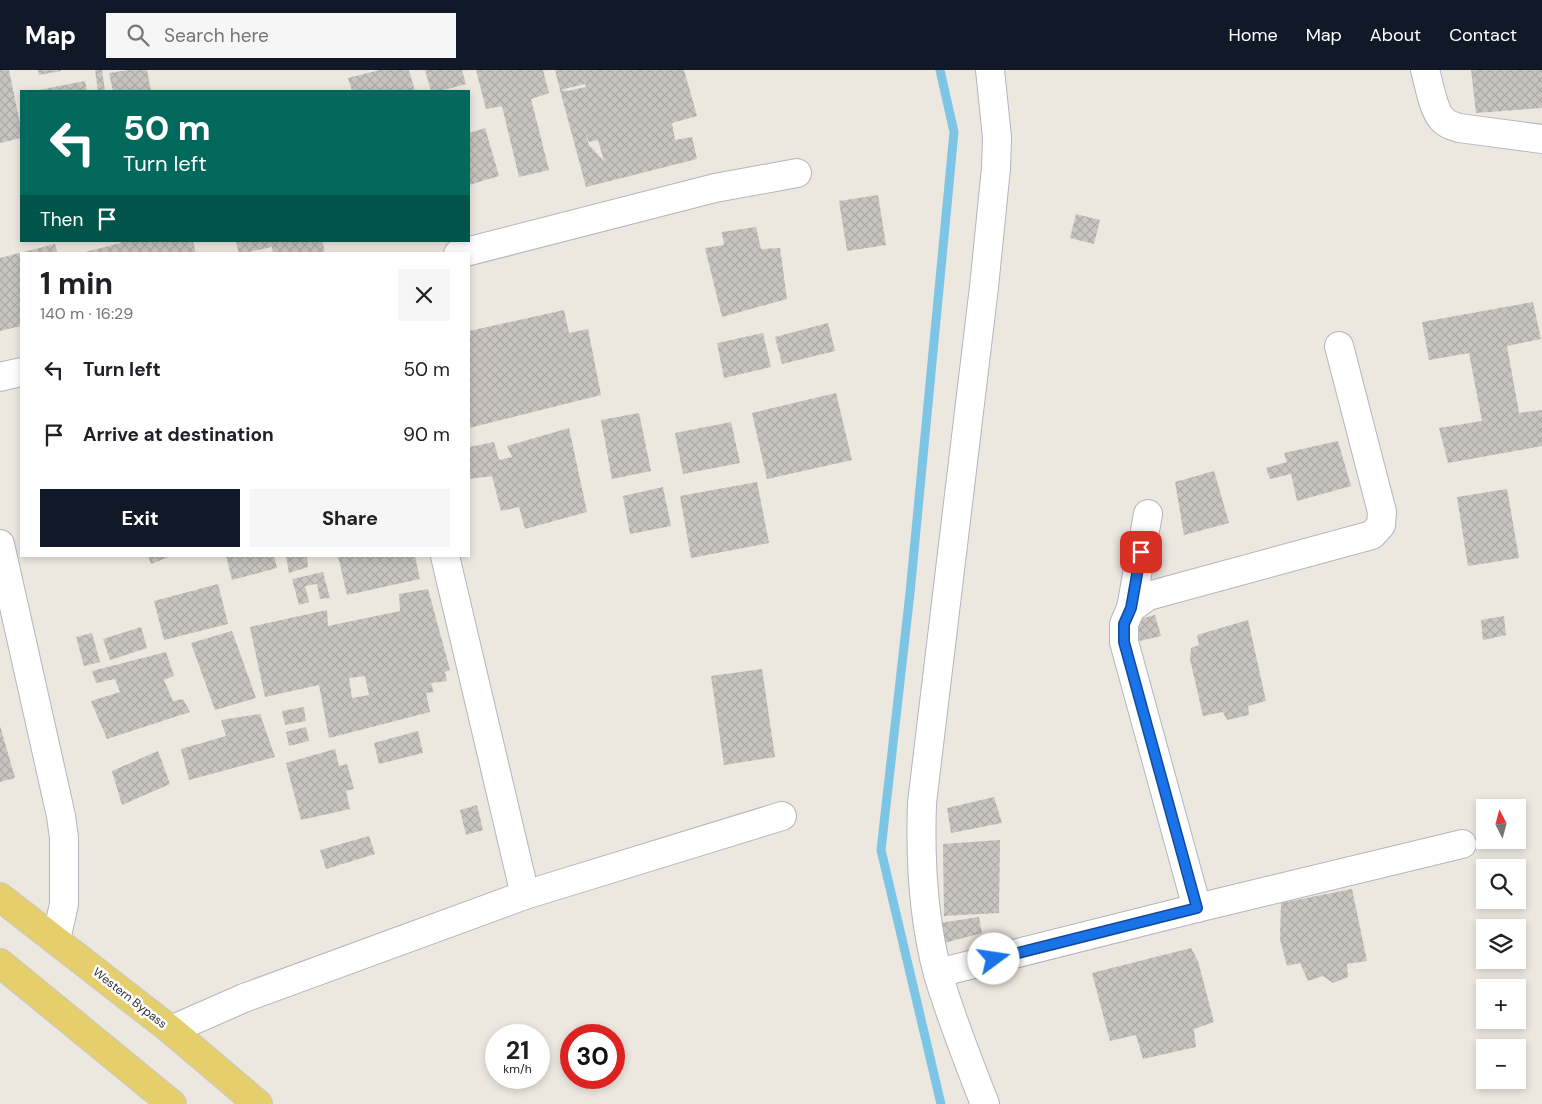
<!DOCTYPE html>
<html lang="en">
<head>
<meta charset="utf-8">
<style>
	body { margin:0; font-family:"DM Sans",sans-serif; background:#f6f6f6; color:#202124; height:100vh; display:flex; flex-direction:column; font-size:19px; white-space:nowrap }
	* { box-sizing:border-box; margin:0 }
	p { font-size:16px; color:#757577 }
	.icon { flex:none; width:28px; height:28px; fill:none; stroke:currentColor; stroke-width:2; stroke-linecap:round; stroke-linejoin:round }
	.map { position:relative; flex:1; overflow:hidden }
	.panel { position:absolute; left:20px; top:182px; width:450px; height:305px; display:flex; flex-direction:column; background:#fff; border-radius:0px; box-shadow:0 2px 8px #0003 }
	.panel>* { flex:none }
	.top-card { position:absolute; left:20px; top:20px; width:450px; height:152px; border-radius:0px; box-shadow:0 2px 8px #0003; background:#00695c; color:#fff; overflow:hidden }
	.needle { width:32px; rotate:354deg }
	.buttons { position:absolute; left:1476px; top:729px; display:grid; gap:10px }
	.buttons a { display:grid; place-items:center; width:50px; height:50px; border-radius:0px; background:#fff; box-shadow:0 2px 8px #0003; font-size:25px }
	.speed { position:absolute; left:485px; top:954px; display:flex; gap:10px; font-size:25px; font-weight:700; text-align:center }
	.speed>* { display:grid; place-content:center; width:65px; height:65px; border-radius:50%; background:#fff; box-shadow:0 2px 8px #0003; line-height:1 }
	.speed small { font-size:12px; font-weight:400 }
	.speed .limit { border:8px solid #d22; background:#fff; color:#111 }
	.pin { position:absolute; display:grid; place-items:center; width:42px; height:42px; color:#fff; margin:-21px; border-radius:10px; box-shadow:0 2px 8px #0006 }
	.me { position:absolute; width:55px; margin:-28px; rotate:76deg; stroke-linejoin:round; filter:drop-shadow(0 0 4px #0008) }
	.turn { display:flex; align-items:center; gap:18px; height:105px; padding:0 20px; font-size:22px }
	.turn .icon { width:65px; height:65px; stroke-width:2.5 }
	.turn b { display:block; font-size:35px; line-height:42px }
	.then { display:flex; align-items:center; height:48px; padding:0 20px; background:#0003; gap:10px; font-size:19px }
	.round { display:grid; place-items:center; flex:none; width:52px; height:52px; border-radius:0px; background:#f6f6f6 }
	.summary { display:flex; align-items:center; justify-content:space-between; height:85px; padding:0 20px }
	h1 { font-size:30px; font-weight:700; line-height:38px }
	.cta { display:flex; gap:10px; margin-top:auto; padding:10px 20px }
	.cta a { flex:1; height:58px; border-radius:0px; background:#111827; color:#fff; font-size:20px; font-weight:700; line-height:58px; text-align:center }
	.cta a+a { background:#f6f6f6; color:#202124 }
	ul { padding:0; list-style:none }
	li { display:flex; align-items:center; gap:15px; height:65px; padding:0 20px }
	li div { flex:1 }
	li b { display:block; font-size:19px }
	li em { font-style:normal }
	header { display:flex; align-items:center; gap:30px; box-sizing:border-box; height:70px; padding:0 25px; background:#111827; color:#fff }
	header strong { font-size:24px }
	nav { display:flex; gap:28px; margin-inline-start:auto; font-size:18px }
	.search { width:350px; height:45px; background:#f6f6f6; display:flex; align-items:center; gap:12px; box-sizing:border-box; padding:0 18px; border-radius:0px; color:#757577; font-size:19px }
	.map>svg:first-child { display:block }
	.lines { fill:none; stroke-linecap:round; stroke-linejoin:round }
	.stream { stroke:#7cc5e5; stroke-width:9 }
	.building { fill:url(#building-cross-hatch); fill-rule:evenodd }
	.street-casing { stroke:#b3b5be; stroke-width:30 }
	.primary-casing { stroke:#c8c8c8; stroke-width:30 }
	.street { stroke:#fff; stroke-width:28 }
	.primary { stroke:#e5ce6c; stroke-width:28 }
	.route-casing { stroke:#114b97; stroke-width:12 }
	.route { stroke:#1a73e8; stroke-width:9 }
	.labels { text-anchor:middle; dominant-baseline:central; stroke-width:5; stroke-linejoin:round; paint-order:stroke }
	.street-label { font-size:12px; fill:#2c2c2c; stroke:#fff }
</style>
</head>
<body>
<header>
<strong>Map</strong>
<div class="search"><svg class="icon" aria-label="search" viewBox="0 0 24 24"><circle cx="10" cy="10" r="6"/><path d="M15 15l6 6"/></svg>Search here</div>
<nav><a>Home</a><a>Map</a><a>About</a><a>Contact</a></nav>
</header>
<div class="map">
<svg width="1542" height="1034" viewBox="0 0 1542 1034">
	<defs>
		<pattern id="building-cross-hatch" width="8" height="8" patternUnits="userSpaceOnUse" patternTransform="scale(1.25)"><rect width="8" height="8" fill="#c8c4bf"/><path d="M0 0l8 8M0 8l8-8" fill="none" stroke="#aca9a4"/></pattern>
	</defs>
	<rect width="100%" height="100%" fill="#ece8e0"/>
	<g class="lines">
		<!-- stream -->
		<polyline class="stream" points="940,0 954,62 910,523 881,780 941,1034"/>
	</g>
	<!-- building -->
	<g class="building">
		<polygon points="0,0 9,0 21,59 21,68 0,73"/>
		<polygon points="38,0 61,0 61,1 39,5"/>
		<polygon points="95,0 102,0 105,21 98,21"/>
		<polygon points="128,0 147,0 151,21 113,21 109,3"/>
		<polygon points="380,0 409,0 415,21 352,21 348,8"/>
		<polygon points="425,0 462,0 466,14 440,21 431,21"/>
		<polygon points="476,0 543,0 549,23 531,29 549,100 519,107 502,36 486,39"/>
		<path d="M555 0H684L697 46 672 53 675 70 692 67 697 89 586 117 560 20 568 21 586 17 585 14 560 20ZM584 59 589 72 598 70 604 91 589 75Z"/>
		<polygon points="1471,0 1542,0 1542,38 1476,43"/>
		<polygon points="85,11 87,21 39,21 39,20"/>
		<polygon points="485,58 499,106 469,115 469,63"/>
		<polygon points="878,125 886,175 847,181 839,131"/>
		<polygon points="1076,144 1100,150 1094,174 1070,168"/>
		<polygon points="756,157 761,179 780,178 787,229 722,247 705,178 724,175 722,162"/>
		<polygon points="120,171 193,171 196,184 77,184 121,173"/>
		<polygon points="236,171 322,171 325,181 315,184 273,184 272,177 239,184"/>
		<polygon points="55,174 58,184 21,184 21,256 0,261 0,188"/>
		<polygon points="1533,232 1541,269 1507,276 1519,343 1542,340 1542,376 1448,393 1439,358 1482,351 1469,283 1429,290 1422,252"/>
		<polygon points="564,240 569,263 588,259 601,325 469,358 469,261"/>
		<polygon points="828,253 835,281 782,294 775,267"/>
		<polygon points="763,263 771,297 724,308 717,273"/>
		<polygon points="836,323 852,390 767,409 752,343"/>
		<polygon points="639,343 651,401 612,409 601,350"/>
		<polygon points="731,352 740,393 683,404 675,363"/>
		<polygon points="569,358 587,442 525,459 519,437 501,441 492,406 469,409 469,377 494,372 499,390 512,387 507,376"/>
		<polygon points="1338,371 1351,416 1297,431 1291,404 1270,409 1266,398 1287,392 1284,383"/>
		<polygon points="1214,401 1229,453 1184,465 1175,412"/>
		<polygon points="757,412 769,473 691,488 680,426"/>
		<polygon points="663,417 671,456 630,464 623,426"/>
		<polygon points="1507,419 1519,488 1468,496 1457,427"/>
		<polygon points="148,486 171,486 151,494"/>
		<polygon points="226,486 274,486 277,498 232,510"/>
		<polygon points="286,486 307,486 308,497 289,503"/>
		<polygon points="338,486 415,486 420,509 347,525"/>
		<polygon points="323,502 330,528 320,529 317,514 305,516 309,532 299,535 292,509"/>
		<polygon points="218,514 228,554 164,570 154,531"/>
		<path d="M428 519 450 600 445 602 447 611 431 613 434 622 426 623 430 642 329 668 319 615 265 627 250 557 327 540 328 556 400 541 399 524ZM365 606 369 625 352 628 349 608Z"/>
		<polygon points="1155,545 1161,566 1140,571 1132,551"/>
		<polygon points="1504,546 1506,565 1483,570 1481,550"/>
		<polygon points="1248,550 1266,631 1248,636 1249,645 1227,650 1223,642 1203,646 1190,589 1191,578 1199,575 1197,565"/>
		<polygon points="141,557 147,578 110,590 103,569"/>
		<polygon points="232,561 256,628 215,640 191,573"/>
		<polygon points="92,563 100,592 84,596 76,567"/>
		<polygon points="166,582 174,606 164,610 173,631 183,629 190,642 107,669 91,631 120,622 115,609 96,613 92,601"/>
		<polygon points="762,599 775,687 724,695 711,606"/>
		<polygon points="304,637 306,651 285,655 282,641"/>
		<polygon points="260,644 275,687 189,710 181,679 226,666 221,650"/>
		<polygon points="0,656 15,708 0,712"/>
		<polygon points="306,657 309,671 289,676 286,662"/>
		<polygon points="418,661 423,683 379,694 374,673"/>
		<polygon points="335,679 339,696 347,694 354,719 346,721 350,739 301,750 286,693"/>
		<polygon points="158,681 170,714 122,735 112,701"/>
		<polygon points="994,727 1002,753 951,763 947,738"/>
		<polygon points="477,735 483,760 466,765 460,740"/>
		<polygon points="369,766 375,784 326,799 320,780"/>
		<polygon points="1000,770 999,843 944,846 943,774"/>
		<polygon points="1352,819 1367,891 1347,894 1348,907 1333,913 1323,906 1308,911 1300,893 1287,896 1280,869 1281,833"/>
		<polygon points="979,847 982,863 940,874 940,853"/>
		<polygon points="1191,878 1198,891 1214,952 1194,959 1196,977 1143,989 1136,965 1110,971 1092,903"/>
	</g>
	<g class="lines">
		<defs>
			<g id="street">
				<path d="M1425 0C1429 13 1433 40 1442 49 1446 54 1453 56 1459 58L1542 69"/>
				<polyline points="458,184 715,118 797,103"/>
				<polyline points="0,307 21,302"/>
				<polyline points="1148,444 1131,538 1124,554 1124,572 1197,838"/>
				<polyline points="0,474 61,746 64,768 64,834 56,870"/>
				<polyline points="445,486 525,825"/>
				<polyline points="1131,538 1148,526 1372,465 1381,455 1382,442 1339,276"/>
				<polyline points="938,903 1197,838 1462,774"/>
				<polyline points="171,960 244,928 525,825 782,746"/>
				<path d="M985 1034C968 991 951 948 938 904 923 849 920 790 922 733L984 217 996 98 997 67 990 0"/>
			</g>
			<g id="primary">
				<polyline points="0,827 171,960 258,1034"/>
				<polyline points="0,893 172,1034"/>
			</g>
		</defs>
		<!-- street casing -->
		<use href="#street" class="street-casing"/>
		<!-- primary casing -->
		<use href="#primary" class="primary-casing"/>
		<!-- street -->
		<use href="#street" class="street"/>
		<!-- primary -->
		<use href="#primary" class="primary"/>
	</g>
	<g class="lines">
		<defs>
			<polyline id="route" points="994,889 1197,838 1124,572 1124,554 1131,538 1141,482"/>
		</defs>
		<!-- route casing -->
		<use href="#route" class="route-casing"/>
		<!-- route -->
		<use href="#route" class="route"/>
	</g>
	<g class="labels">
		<!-- street labels -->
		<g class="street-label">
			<text transform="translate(130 928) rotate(38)">Western Bypass</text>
		</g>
	</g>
</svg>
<div class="buttons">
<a><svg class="needle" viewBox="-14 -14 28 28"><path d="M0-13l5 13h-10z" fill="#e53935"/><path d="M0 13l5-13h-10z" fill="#757577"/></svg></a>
<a><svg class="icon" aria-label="search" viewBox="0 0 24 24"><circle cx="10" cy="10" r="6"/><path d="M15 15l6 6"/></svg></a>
<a><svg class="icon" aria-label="layers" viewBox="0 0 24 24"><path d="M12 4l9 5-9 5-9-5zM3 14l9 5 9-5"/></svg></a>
<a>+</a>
<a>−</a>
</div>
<div class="speed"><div>21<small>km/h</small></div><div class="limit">30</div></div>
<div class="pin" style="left:1141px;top:482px;background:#d93025"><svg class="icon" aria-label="arrive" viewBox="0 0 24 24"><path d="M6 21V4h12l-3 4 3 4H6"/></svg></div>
<svg class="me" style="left:994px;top:889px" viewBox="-20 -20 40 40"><circle r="19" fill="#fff"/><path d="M0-13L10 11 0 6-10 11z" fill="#1a73e8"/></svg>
<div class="top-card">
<div class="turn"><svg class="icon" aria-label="left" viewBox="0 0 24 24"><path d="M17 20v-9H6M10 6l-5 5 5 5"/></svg><div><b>50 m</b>Turn left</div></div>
<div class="then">Then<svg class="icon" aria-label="arrive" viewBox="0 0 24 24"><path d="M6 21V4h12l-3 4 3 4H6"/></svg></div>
</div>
<section class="panel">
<div class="summary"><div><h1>1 min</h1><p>140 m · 16:29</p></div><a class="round"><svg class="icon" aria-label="close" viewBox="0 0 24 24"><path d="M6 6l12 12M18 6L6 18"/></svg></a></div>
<ul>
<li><svg class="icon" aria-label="left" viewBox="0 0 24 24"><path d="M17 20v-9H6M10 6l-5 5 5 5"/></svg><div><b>Turn left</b></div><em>50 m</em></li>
<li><svg class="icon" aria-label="arrive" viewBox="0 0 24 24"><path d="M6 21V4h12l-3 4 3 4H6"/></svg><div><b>Arrive at destination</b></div><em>90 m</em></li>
</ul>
<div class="cta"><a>Exit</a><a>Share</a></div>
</section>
</div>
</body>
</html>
